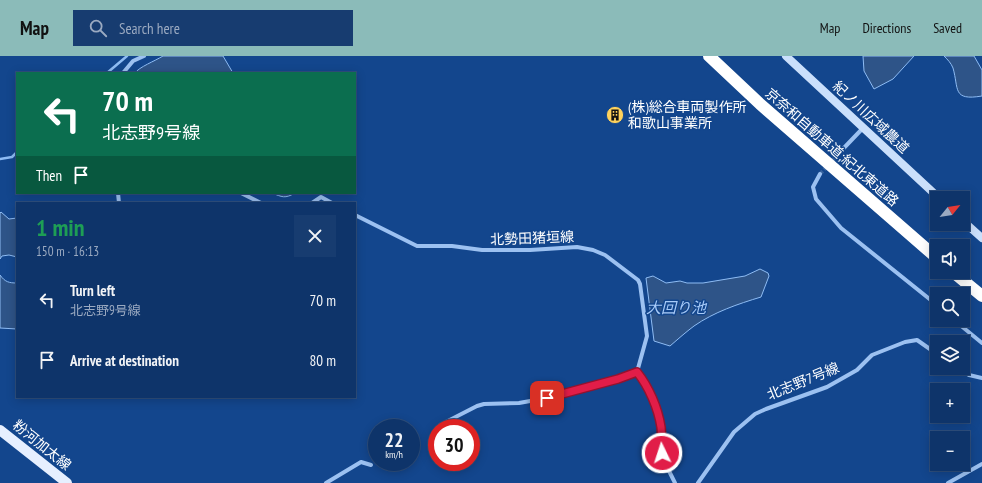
<!DOCTYPE html>
<html lang="en">
<head>
<meta charset="utf-8">
<style>
	body { margin:0; font-family:"PT Sans Narrow","Noto Sans JP",sans-serif; background:#173c70; color:#f1f3f6; height:100vh; display:flex; flex-direction:column; font-size:15px; white-space:nowrap }
	* { box-sizing:border-box; margin:0 }
	p { font-size:13px; color:#9baac1 }
	.icon { flex:none; width:22px; height:22px; fill:none; stroke:currentColor; stroke-width:2; stroke-linecap:round; stroke-linejoin:round }
	.map { position:relative; flex:1; overflow:hidden }
	.details { position:absolute; left:16px; top:146px; width:340px; height:196px; display:flex; flex-direction:column; background:#0e346a; border-radius:0px; box-shadow:0 2px 10px #0003,0 0 0 1px #2e4f7e }
	.details>* { flex:none }
	.banner { position:absolute; left:16px; top:16px; width:340px; height:122px; border-radius:0px; box-shadow:0 2px 10px #0003,0 0 0 1px #2e4f7e; background:#0b6e4f; color:#fff; overflow:hidden }
	.needle { width:26px; rotate:60deg }
	.tools { position:absolute; left:930px; top:135px; display:grid; gap:8px }
	.tools a { display:grid; place-items:center; width:40px; height:40px; border-radius:0px; background:#0e346a; box-shadow:0 2px 10px #0003,0 0 0 1px #2e4f7e; font-size:20px }
	.speed { position:absolute; left:368px; top:363px; display:flex; gap:8px; font-size:20px; font-weight:700; text-align:center }
	.speed>* { display:grid; place-content:center; width:52px; height:52px; border-radius:50%; background:#0e346a; box-shadow:0 2px 10px #0003,0 0 0 1px #2e4f7e; line-height:1 }
	.speed small { font-size:10px; font-weight:400 }
	.speed .limit { border:6px solid #d22; background:#fff; color:#111 }
	.pin { position:absolute; display:grid; place-items:center; width:34px; height:34px; color:#fff; margin:-17px; border-radius:8px; box-shadow:0 2px 6px #0006 }
	.me { position:absolute; width:44px; margin:-22px; rotate:356deg; stroke-linejoin:round; filter:drop-shadow(0 0 3px #0008) }
	.turn { display:flex; align-items:center; gap:14px; height:84px; padding:0 20px; font-size:18px }
	.turn .icon { width:52px; height:52px; stroke-width:2.5 }
	.turn b { display:block; font-size:28px; line-height:34px }
	.then { display:flex; align-items:center; height:38px; padding:0 20px; background:#0003; gap:8px; font-size:15px }
	.round { display:grid; place-items:center; flex:none; width:42px; height:42px; border-radius:0px; background:#173c70 }
	.headline { display:flex; align-items:center; justify-content:space-between; height:68px; padding:0 20px }
	h1 { font-size:24px; font-weight:700; line-height:30px; color:#1e9e55 }
	ul { padding:0; list-style:none }
	li { display:flex; align-items:center; gap:12px; height:60px; padding:0 20px }
	li div { flex:1 }
	li b { display:block; font-size:15px }
	li em { font-style:normal }
	header { display:flex; align-items:center; gap:24px; box-sizing:border-box; height:56px; padding:0 20px; background:#8bbbb9; color:#111 }
	header strong { font-size:19px }
	nav { display:flex; gap:22px; margin-inline-start:auto; font-size:14px }
	.search { width:280px; height:36px; background:#173c70; display:flex; align-items:center; gap:10px; box-sizing:border-box; padding:0 14px; border-radius:0px; color:#9baac1; font-size:15px }
	.map>svg:first-child { display:block }
	.water { fill:#2e5488; stroke:#8ebcf4 }
	.lines { fill:none; stroke-linecap:round; stroke-linejoin:round }
	.stream { stroke:#8ebcf4; stroke-width:2.5 }
	.street-tunnel { stroke:#36629e; stroke-width:4; stroke-dasharray:4 2; stroke-linecap:butt }
	.street { stroke:#9cc1f1; stroke-width:4 }
	.secondary { stroke:#cadffb; stroke-width:8 }
	.primary { stroke:#e6efff; stroke-width:10 }
	.highway { stroke:#fff; stroke-width:12 }
	.route-casing { stroke:#92132f; stroke-width:10 }
	.route { stroke:#e11d48; stroke-width:7 }
	.labels { text-anchor:middle; dominant-baseline:central; stroke-width:3; stroke-linejoin:round; paint-order:stroke }
	.poi-label { font-size:14px; fill:#fff; stroke:#13468d; text-anchor:start }
	.street-label { font-size:14px; fill:#fff; stroke:#13468d }
	.water-label { font-size:15px; font-style:italic; fill:#a8cbf8; stroke:#13468d }
</style>
</head>
<body>
<header>
<strong>Map</strong>
<div class="search"><svg class="icon" aria-label="search" viewBox="0 0 24 24"><circle cx="10" cy="10" r="6"/><path d="M15 15l6 6"/></svg>Search here</div>
<nav><a>Map</a><a>Directions</a><a>Saved</a></nav>
</header>
<div class="map">
<svg width="982" height="427" viewBox="0 0 982 427">
	<rect width="100%" height="100%" fill="#13468d"/>
	<!-- water -->
	<g class="water">
		<path d="M163 0H223L233 17H135C139 11 155 5 163 0Z"/>
		<polygon points="863,0 914,0 893,23 874,33 864,15"/>
		<path d="M944 0H974L982 14V40C952 45 959 33 953 12 951 7 948 4 944 0Z"/>
		<path d="M272 137H295C285 143 282 141 272 137Z"/>
		<polygon points="1,156 9,163 17,162 17,201 9,199 2,200 0,203 0,157"/>
		<path d="M760 213 768 217 769 220 761 241C738 248 714 256 694 270 686 276 678 283 670 290L654 285 646 222 653 220 666 227 680 225 687 227H703L745 220Z"/>
		<path d="M0 219C5 226 9 227 17 227V273L0 272Z"/>
	</g>
	<g class="lines">
		<!-- stream -->
		<g class="stream">
			<polyline points="107,17 127,0"/>
			<polyline points="0,103 12,101 17,96"/>
		</g>
		<!-- street-tunnel -->
		<polyline class="street-tunnel" points="820,118 841,95"/>
		<!-- street -->
		<g class="street">
			<polyline points="123,17 133,5 144,0"/>
			<polyline points="841,95 863,72"/>
			<polyline points="820,118 813,131 816,143 841,172 937,249"/>
			<polyline points="118,137 119,147"/>
			<polyline points="241,137 261,147"/>
			<polyline points="312,147 321,141 332,147"/>
			<polyline points="355,159 417,190 452,190 482,194 530,194 577,191 593,194 605,199 638,224 640,228 647,280 637,316 642,322 654,347 661,371 664,405 675,427"/>
			<polyline points="954,264 982,287"/>
			<polyline points="958,312 969,319 982,322"/>
			<polyline points="440,369 477,350 484,348 519,347 547,342 618,323 637,316"/>
			<polyline points="326,427 361,406 371,409"/>
			<polyline points="698,427 734,376 755,358 766,353 827,331 857,314 872,299 905,286 917,284 937,298"/>
			<polyline points="948,427 982,408"/>
		</g>
		<!-- secondary -->
		<g class="secondary">
			<polyline points="786,0 939,142"/>
			<polyline points="963,165 982,182"/>
		</g>
		<!-- primary -->
		<polyline class="primary" points="0,374 67,427"/>
		<!-- highway -->
		<g class="highway">
			<polyline points="709,0 760,48 937,202"/>
			<polyline points="953,216 982,240"/>
		</g>
	</g>
	<g class="lines">
		<defs>
			<path id="route" d="M547 342 618 323 637 316C649 331 658 352 661 371 662 380 661 388 662 397"/>
		</defs>
		<!-- route casing -->
		<use href="#route" class="route-casing"/>
		<!-- route -->
		<use href="#route" class="route"/>
	</g>
	<!-- icons -->
	<defs>
		<symbol id="building-disc" viewBox="-11 -11 22 22"><circle r="9.5" fill="#ffd25c" stroke="#13468d"/><path d="M-4-6H4V6H1V3H-1V6H-4ZM-2.5-4.3h1.7v1.8h-1.7ZM.8-4.3h1.7v1.8H.8ZM-2.5-1h1.7V.8h-1.7ZM.8-1h1.7V.8H.8Z" fill="#111"/></symbol>
	</defs>
	<g fill-rule="evenodd">
		<use href="#building-disc" x="605" y="49" width="20" height="20"/>
	</g>
	<g class="labels">
		<!-- poi labels -->
		<g class="poi-label">
			<text x="628" y="51">(株)総合車両製作所<tspan x="628" dy="16">和歌山事業所</tspan></text>
		</g>
		<!-- street labels -->
		<g class="street-label">
			<text transform="translate(871 61) rotate(43)">紀ノ川広域農道</text>
			<text transform="translate(832 91) rotate(41)">京奈和自動車道;紀北東道路</text>
			<text transform="translate(532 182) rotate(-2)">北勢田猪垣線</text>
			<text transform="translate(803 325) rotate(-22)">北志野7号線</text>
			<text transform="translate(42 389) rotate(39)">粉河加太線</text>
		</g>
		<!-- water labels -->
		<g class="water-label">
			<text x="676" y="251">大回り池</text>
		</g>
	</g>
</svg>
<div class="tools">
<a><svg class="needle" viewBox="-14 -14 28 28"><path d="M0-13l5 13h-10z" fill="#e53935"/><path d="M0 13l5-13h-10z" fill="#9baac1"/></svg></a>
<a><svg class="icon" aria-label="sound" viewBox="0 0 24 24"><path d="M4 9h4l5-4v14l-5-4H4zM17 9q2 3 0 6"/></svg></a>
<a><svg class="icon" aria-label="search" viewBox="0 0 24 24"><circle cx="10" cy="10" r="6"/><path d="M15 15l6 6"/></svg></a>
<a><svg class="icon" aria-label="layers" viewBox="0 0 24 24"><path d="M12 4l9 5-9 5-9-5zM3 14l9 5 9-5"/></svg></a>
<a>+</a>
<a>−</a>
</div>
<div class="speed"><div>22<small>km/h</small></div><div class="limit">30</div></div>
<div class="pin" style="left:547px;top:342px;background:#d93025"><svg class="icon" aria-label="arrive" viewBox="0 0 24 24"><path d="M6 21V4h12l-3 4 3 4H6"/></svg></div>
<svg class="me" style="left:662px;top:397px" viewBox="-20 -20 40 40"><circle r="17" fill="#e11d48" stroke="#fff" stroke-width="3"/><path d="M0-11L8 9 0 5-8 9z" fill="#fff"/></svg>
<div class="banner">
<div class="turn"><svg class="icon" aria-label="left" viewBox="0 0 24 24"><path d="M17 20v-9H6M10 6l-5 5 5 5"/></svg><div><b>70 m</b>北志野9号線</div></div>
<div class="then">Then<svg class="icon" aria-label="arrive" viewBox="0 0 24 24"><path d="M6 21V4h12l-3 4 3 4H6"/></svg></div>
</div>
<section class="details">
<div class="headline"><div><h1>1 min</h1><p>150 m · 16:13</p></div><a class="round"><svg class="icon" aria-label="close" viewBox="0 0 24 24"><path d="M6 6l12 12M18 6L6 18"/></svg></a></div>
<ul>
<li><svg class="icon" aria-label="left" viewBox="0 0 24 24"><path d="M17 20v-9H6M10 6l-5 5 5 5"/></svg><div><b>Turn left</b><p>北志野9号線</p></div><em>70 m</em></li>
<li><svg class="icon" aria-label="arrive" viewBox="0 0 24 24"><path d="M6 21V4h12l-3 4 3 4H6"/></svg><div><b>Arrive at destination</b></div><em>80 m</em></li>
</ul>
</section>
</div>
</body>
</html>
